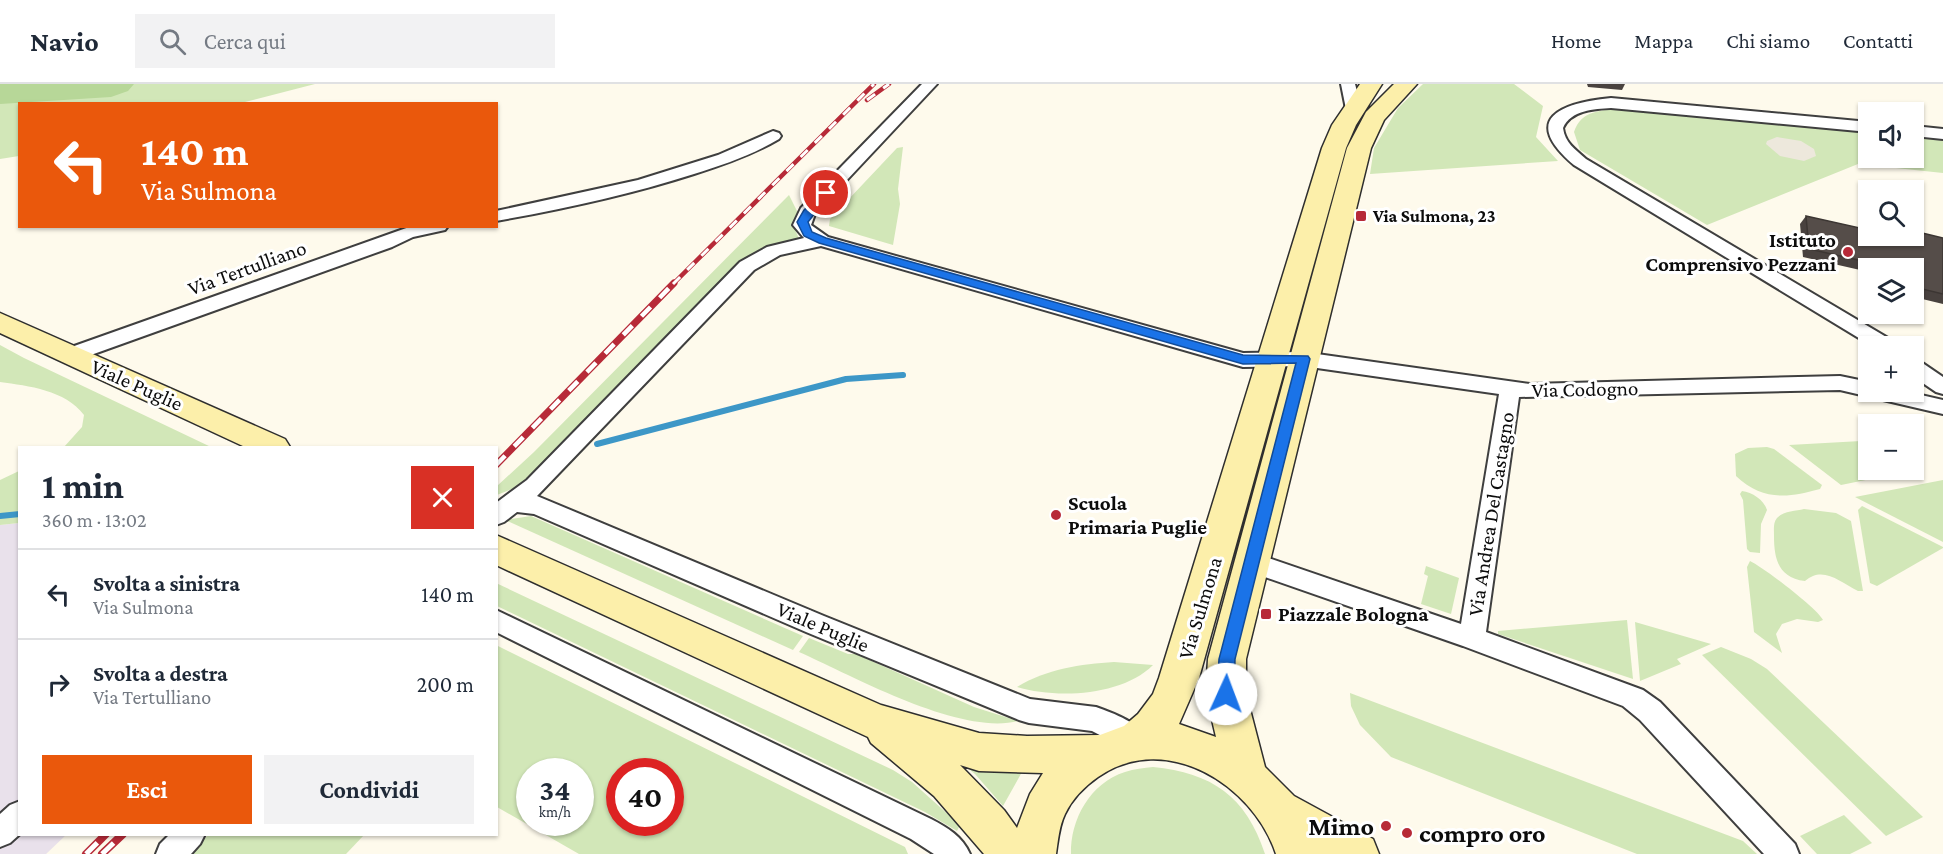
<!DOCTYPE html>
<html lang="it">
<head>
<meta charset="utf-8">
<style>
	body { margin:0; font-family:"Crimson Pro",serif; background:#f2f2f3; color:#1f2937; height:100vh; display:flex; flex-direction:column; font-size:22px; white-space:nowrap }
	* { box-sizing:border-box; margin:0 }
	p { font-size:20px; color:#747a83 }
	.icon { flex:none; width:33px; height:33px; fill:none; stroke:currentColor; stroke-width:2; stroke-linecap:round; stroke-linejoin:round }
	.map { position:relative; flex:1; overflow:hidden }
	.sheet { position:absolute; left:18px; top:362px; width:480px; height:390px; display:flex; flex-direction:column; background:#fff; border-radius:0px; box-shadow:0 2px 4px #0004 }
	.sheet>* { flex:none }
	.top-card { position:absolute; left:18px; top:18px; width:480px; height:126px; border-radius:0px; box-shadow:0 2px 4px #0004; background:#ea580c; color:#fff; overflow:hidden }
	.tools { position:absolute; left:1858px; top:18px; display:grid; gap:12px }
	.tools a { display:grid; place-items:center; width:66px; height:66px; border-radius:0px; background:#fff; box-shadow:0 2px 4px #0004; font-size:30px }
	.speed { position:absolute; left:516px; top:674px; display:flex; gap:12px; font-size:30px; font-weight:700; text-align:center }
	.speed>* { display:grid; place-content:center; width:78px; height:78px; border-radius:50%; background:#fff; box-shadow:0 2px 4px #0004; line-height:1 }
	.speed small { font-size:15px; font-weight:400 }
	.speed .limit { border:9px solid #d22; background:#fff; color:#111 }
	.pin { position:absolute; display:grid; place-items:center; width:51px; height:51px; color:#fff; margin:-26px; border:3px solid #fff; border-radius:50%; box-shadow:0 2px 6px #0007 }
	.me { position:absolute; width:66px; margin:-33px; rotate:2deg; stroke-linejoin:round; filter:drop-shadow(0 0 4px #0008) }
	.turn { display:flex; align-items:center; gap:21px; height:126px; padding:0 24px; font-size:27px }
	.turn .icon { width:78px; height:78px; stroke-width:2.5 }
	.turn b { display:block; font-size:42px; line-height:51px }
	.round { display:grid; place-items:center; flex:none; width:63px; height:63px; border-radius:0px; background:#f2f2f3 }
	.overview { display:flex; align-items:center; justify-content:space-between; height:102px; padding:0 24px }
	h1 { font-size:36px; font-weight:700; line-height:45px }
	.action { display:flex; gap:12px; margin-top:auto; padding:12px 24px }
	.action a { flex:1; height:69px; border-radius:0px; background:#ea580c; color:#fff; font-size:24px; font-weight:700; line-height:69px; text-align:center }
	.action a+a { background:#f2f2f3; color:#1f2937 }
	ul { padding:0; list-style:none }
	li { display:flex; align-items:center; gap:18px; height:90px; padding:0 24px; border-top:2px solid #e0e1e3 }
	li div { flex:1 }
	li b { display:block; font-size:22px }
	li em { font-style:normal }
	header { display:flex; align-items:center; gap:36px; box-sizing:border-box; height:84px; padding:0 30px; background:#fff; border-bottom:2px solid #e0e1e3 }
	header strong { font-size:28px }
	nav { display:flex; gap:33px; margin-inline-start:auto; font-size:21px }
	.search { width:420px; height:54px; background:#f2f2f3; display:flex; align-items:center; gap:15px; box-sizing:border-box; padding:0 21px; border-radius:0px; color:#747a83; font-size:22px }
	.map>svg:first-child { display:block }
	.industrial { fill:#e9e1eb }
	.green { fill:#d2e7b8; fill-rule:evenodd }
	.forest { fill:#b7d798 }
	.plaza { fill:#ede8dc }
	.lines { fill:none; stroke-linecap:round; stroke-linejoin:round }
	.stream { stroke:#3d97c7; stroke-width:6 }
	.street-casing { stroke:#3f3f3f; stroke-width:4 }
	.secondary-casing { stroke:#2e2e2e; stroke-width:3 }
	.street { fill:#fff; fill-rule:evenodd }
	.secondary { fill:#fcefaa; fill-rule:evenodd }
	.rail-far2-casing { stroke:#b72a38; stroke-width:4.5 }
	.rail-far1-casing { stroke:#b72a38; stroke-width:7 }
	.rail-casing { stroke:#b72a38; stroke-width:8 }
	.rail-far2 { stroke:#fff; stroke-width:3; stroke-dasharray:10; stroke-linecap:butt }
	.rail-far1 { stroke:#fff; stroke-width:4.5; stroke-dasharray:13; stroke-linecap:butt }
	.rail { stroke:#fff; stroke-width:5; stroke-dasharray:16; stroke-linecap:butt }
	.wall { fill:#49423f }
	.building { fill:#554d49; stroke:#3c3633; stroke-width:1.5 }
	.route { fill:#1a73e8; stroke:#114b97; stroke-width:1.5 }
	.poi-dot { fill:#b72a38; stroke:#fff; stroke-width:2 }
	.labels { text-anchor:middle; dominant-baseline:central; stroke-width:6; stroke-linejoin:round; paint-order:stroke }
	.far-poi-label { font-size:18px; font-weight:bold; fill:#0c0c0c; stroke:#fff; text-anchor:start }
	.poi-label { font-size:21px; font-weight:bold; fill:#0c0c0c; stroke:#fff; text-anchor:start }
	.street-label { font-size:21px; fill:#0c0c0c; stroke:#fff }
	.near-poi-label { font-size:26px; font-weight:bold; fill:#0c0c0c; stroke:#fff; text-anchor:end }
</style>
</head>
<body>
<header>
<strong>Navio</strong>
<div class="search"><svg class="icon" aria-label="search" viewBox="0 0 24 24"><circle cx="10" cy="10" r="6"/><path d="M15 15l6 6"/></svg>Cerca qui</div>
<nav><a>Home</a><a>Mappa</a><a>Chi siamo</a><a>Contatti</a></nav>
</header>
<div class="map">
<svg width="1943" height="770" viewBox="0 0 1943 770">
	<rect width="100%" height="100%" fill="#fefaec"/>
	<!-- industrial -->
	<polygon class="industrial" points="19,439 20,750 67,750 46,770 0,770 0,441"/>
	<!-- green -->
	<g class="green">
		<polygon points="0,0 315,0 241,19 20,20 19,72 0,75"/>
		<polygon points="1423,0 1514,0 1543,22 1536,53 1558,77 1370,90 1374,64 1398,24"/>
		<path d="M1622 25 1869 47V74H1914V52L1943 54V89L1858 80 1707 141 1580 66 1574 48C1581 26 1602 26 1622 25Z"/>
		<polygon points="903,63 898,105 900,120 893,161 829,142 830,135 897,64"/>
		<polygon points="789,111 798,129 793,141 800,157 776,162 524,400 497,411 497,402 534,368"/>
		<path d="M0 261 24 274 211 363H64L82 343 84 331C65 306 29 302 0 298Z"/>
		<polygon points="1861,357 1869,362 1869,386 1901,386 1905,388 1841,401 1789,361"/>
		<path d="M1767 363 1774 365 1822 401 1820 405C1788 414 1762 417 1736 392L1735 370 1748 364Z"/>
		<polygon points="19,387 19,439 0,441 0,396"/>
		<polygon points="1943,396 1943,458 1855,413"/>
		<path d="M1742 407C1752 408 1764 416 1767 426L1761 440 1760 469 1750 468 1747 465 1743 416 1740 410Z"/>
		<polygon points="1862,422 1943,463 1943,464 1877,502 1870,499 1858,426"/>
		<path d="M1804 425 1836 429 1851 437 1863 507H1858C1840 498 1823 481 1805 497 1778 494 1774 474 1774 452 1774 445 1773 439 1777 434 1783 427 1796 427 1804 425Z"/>
		<polygon points="531,432 803,552 793,566 505,436"/>
		<path d="M1750 477C1763 483 1818 525 1823 536L1818 538 1797 535 1782 540 1776 550 1782 569 1754 548 1747 483Z"/>
		<polygon points="1426,482 1459,494 1451,530 1421,520 1428,492 1424,490"/>
		<polygon points="496,499 893,686 912,698 960,741 957,747 925,728 497,522"/>
		<polygon points="1627,536 1633,595 1498,550 1498,547"/>
		<polygon points="1635,538 1711,560 1677,575 1681,580 1640,597"/>
		<path d="M809 554 848 570H856L974 623 1018 637C960 652 853 592 799 568Z"/>
		<path d="M496 561 905 763 908 770H579L497 723ZM530 687H580V738H530ZM620 687H670V738H620Z"/>
		<polygon points="1721,563 1751,575 1767,585 1923,733 1886,752 1702,571"/>
		<path d="M1114 578 1153 581C1122 612 1057 615 1017 603 1046 585 1081 580 1114 578Z"/>
		<polygon points="1350,609 1743,757 1757,770 1637,770 1391,673 1360,641 1351,622"/>
		<polygon points="959,677 1022,688 1003,722 975,690"/>
		<path d="M1153 683C1212 689 1246 712 1265 770H1071C1070 736 1090 699 1125 688 1134 685 1144 684 1153 683Z"/>
		<polygon points="1844,731 1872,759 1850,770 1817,770 1800,752"/>
		<polygon points="209,750 365,750 346,770 190,770"/>
	</g>
	<!-- forest -->
	<polygon class="forest" points="0,0 134,0 128,7 111,13 0,20"/>
	<!-- plaza -->
	<polygon class="plaza" points="1777,53 1801,57 1814,65 1816,72 1804,77 1780,72 1766,60 1767,57"/>
	<g class="lines">
		<!-- stream -->
		<g class="stream">
			<polyline points="597,360 846,295 903,291"/>
			<polyline points="0,432 20,430"/>
		</g>
		<defs>
			<g id="street">
				<path d="M922 0H937L815 130 811 141 828 153 1243 269 1303 268 1530 300 1840 292 1869 298V308H1908L1943 316V330L1840 306 1519 313 1486 548 1643 606 1660 618 1795 760 1799 770H1764L1640 636 1623 622 1463 562 1242 485 1239 478 1242 471 1251 468 1461 540 1499 310 1303 282 1243 283 821 162 780 171 754 186 537 412 824 532 1030 615 1096 623C1113 629 1142 640 1150 657L1146 666 1136 670 1092 647 1029 639 1019 636 806 548 534 430 517 428 504 438 496 441V419L527 396 740 178 767 163 804 154 793 141 801 124Z"/>
				<polygon points="1341,0 1355,0 1362,25 1359,28 1354,30 1346,25"/>
				<path d="M1611 14 1869 38V48L1611 24C1594 25 1571 26 1563 44 1565 59 1575 65 1586 75L1893 257 1896 262H1872L1574 81C1520 35 1560 19 1611 14Z"/>
				<polygon points="1914,42 1943,45 1943,55 1914,52"/>
				<path d="M773 47 779 49 781 52 779 55C752 71 723 81 694 90 629 111 563 125 496 137V127L638 96 718 71Z"/>
				<polygon points="412,142 448,142 445,146 413,153 392,163 77,276 70,278 63,276 60,271 63,266"/>
				<polygon points="1914,276 1921,278 1943,293 1943,310 1936,308 1914,293"/>
				<path d="M496 526 931 735C948 744 962 752 970 770H934L911 755 496 548Z"/>
				<polygon points="20,717 20,750 10,759 0,763 0,730 10,721"/>
				<polygon points="170,750 205,750 200,760 191,770 156,770 160,760"/>
			</g>
			<g id="secondary">
				<path d="M1360 0H1382L1356 41 1346 64 1199 594 1179 640 1216 653 1206 610 1208 575 1347 64 1366 28 1394 0H1417L1384 36 1371 64 1246 575V610L1265 683 1294 712 1373 755 1379 770H1276C1253 700 1165 646 1098 693 1085 702 1072 715 1065 730 1059 742 1058 757 1056 770H984L934 712 871 659 868 653 496 481V451L881 621 979 649 1027 652 1100 651 1124 642 1138 630 1153 610 1159 594 1322 64 1332 41ZM960 681 979 687 1043 689 1030 710 1017 744 1004 726Z"/>
				<polygon points="0,229 285,355 290,363 245,363 0,249"/>
			</g>
		</defs>
		<!-- street casing -->
		<use href="#street" class="street-casing"/>
		<!-- secondary casing -->
		<use href="#secondary" class="secondary-casing"/>
		<!-- street -->
		<use href="#street" class="street"/>
		<!-- secondary -->
		<use href="#secondary" class="secondary"/>
		<defs>
			<g id="rail-far2">
				<polyline points="867,16 889,0"/>
				<polyline points="673,200 874,0"/>
			</g>
			<polyline id="rail-far1" points="496,381 674,199"/>
			<g id="rail">
				<polyline points="86,770 106,750"/>
				<polyline points="102,770 123,750"/>
			</g>
		</defs>
		<!-- rail-far2 casing -->
		<use href="#rail-far2" class="rail-far2-casing"/>
		<!-- rail-far1 casing -->
		<use href="#rail-far1" class="rail-far1-casing"/>
		<!-- rail casing -->
		<use href="#rail" class="rail-casing"/>
		<!-- rail-far2 -->
		<use href="#rail-far2" class="rail-far2"/>
		<!-- rail-far1 -->
		<use href="#rail-far1" class="rail-far1"/>
		<!-- rail -->
		<use href="#rail" class="rail"/>
	</g>
	<!-- wall -->
	<g class="wall">
		<polygon points="1587,0 1625,0 1622,6 1588,3"/>
		<polygon points="1806,132 1869,152 1943,154 1943,220 1914,213 1914,184 1869,184 1869,188 1803,173 1800,140"/>
	</g>
	<!-- building -->
	<polygon class="building" points="1806,132 1869,146 1869,152 1914,152 1914,147 1943,154 1943,210 1914,203 1914,184 1894,184 1809,165"/>
	<!-- route -->
	<polygon class="route" points="826,106 831,109 808,138 812,148 826,154 1243,271 1308,272 1310,275 1235,575 1234,610 1231,615 1226,617 1220,615 1217,610 1219,575 1296,279 1243,280 819,159 804,152 797,138 804,126"/>
	<!-- markers -->
	<g class="poi-dot">
		<rect x="1355" y="126" width="12" height="12" rx="3"/>
		<circle cx="1848" cy="168" r="6"/>
		<circle cx="1056" cy="431" r="6"/>
		<rect x="1260" y="524" width="12" height="12" rx="3"/>
		<circle cx="1386" cy="742" r="6"/>
		<circle cx="1407" cy="749" r="6"/>
	</g>
	<g class="labels">
		<!-- far-poi labels -->
		<g class="far-poi-label">
			<text x="1373" y="132">Via Sulmona, 23</text>
		</g>
		<!-- poi labels -->
		<g class="poi-label">
			<text x="1836" y="156" text-anchor="end">Istituto<tspan x="1836" dy="24">Comprensivo Pezzani</tspan></text>
			<text x="1068" y="419">Scuola<tspan x="1068" dy="24">Primaria Puglie</tspan></text>
			<text x="1278" y="530">Piazzale Bologna</text>
		</g>
		<!-- street labels -->
		<g class="street-label">
			<text transform="translate(247 184) rotate(-20)">Via Tertulliano</text>
			<text transform="translate(137 301) rotate(24)">Viale Puglie</text>
			<text transform="translate(1585 305) rotate(-1)">Via Codogno</text>
			<text transform="translate(1491 430) rotate(-81)">Via Andrea Del Castagno</text>
			<text transform="translate(1200 524) rotate(-73)">Via Sulmona</text>
			<text transform="translate(823 543) rotate(23)">Viale Puglie</text>
		</g>
		<!-- near-poi labels -->
		<g class="near-poi-label">
			<text x="1374" y="742">Mimo</text>
			<text x="1419" y="749" text-anchor="start">compro oro</text>
		</g>
	</g>
</svg>
<div class="tools">
<a><svg class="icon" aria-label="sound" viewBox="0 0 24 24"><path d="M4 9h4l5-4v14l-5-4H4zM17 9q2 3 0 6"/></svg></a>
<a><svg class="icon" aria-label="search" viewBox="0 0 24 24"><circle cx="10" cy="10" r="6"/><path d="M15 15l6 6"/></svg></a>
<a><svg class="icon" aria-label="layers" viewBox="0 0 24 24"><path d="M12 4l9 5-9 5-9-5zM3 14l9 5 9-5"/></svg></a>
<a>+</a>
<a>−</a>
</div>
<div class="speed"><div>34<small>km/h</small></div><div class="limit">40</div></div>
<div class="pin" style="left:826px;top:109px;background:#d93025"><svg class="icon" aria-label="arrive" viewBox="0 0 24 24"><path d="M6 21V4h12l-3 4 3 4H6"/></svg></div>
<svg class="me" style="left:1226px;top:610px" viewBox="-20 -20 40 40"><circle r="19" fill="#fff"/><path d="M0-13L10 11 0 6-10 11z" fill="#1a73e8"/></svg>
<div class="top-card">
<div class="turn"><svg class="icon" aria-label="left" viewBox="0 0 24 24"><path d="M17 20v-9H6M10 6l-5 5 5 5"/></svg><div><b>140 m</b>Via Sulmona</div></div>
</div>
<section class="sheet">
<div class="overview"><div><h1>1 min</h1><p>360 m · 13:02</p></div><a class="round" style="background:#d93025;color:#fff"><svg class="icon" aria-label="close" viewBox="0 0 24 24"><path d="M6 6l12 12M18 6L6 18"/></svg></a></div>
<ul>
<li><svg class="icon" aria-label="left" viewBox="0 0 24 24"><path d="M17 20v-9H6M10 6l-5 5 5 5"/></svg><div><b>Svolta a sinistra</b><p>Via Sulmona</p></div><em>140 m</em></li>
<li><svg class="icon" aria-label="right" viewBox="0 0 24 24"><path d="M7 20v-9h11M14 6l5 5-5 5"/></svg><div><b>Svolta a destra</b><p>Via Tertulliano</p></div><em>200 m</em></li>
</ul>
<div class="action"><a>Esci</a><a>Condividi</a></div>
</section>
</div>
</body>
</html>
